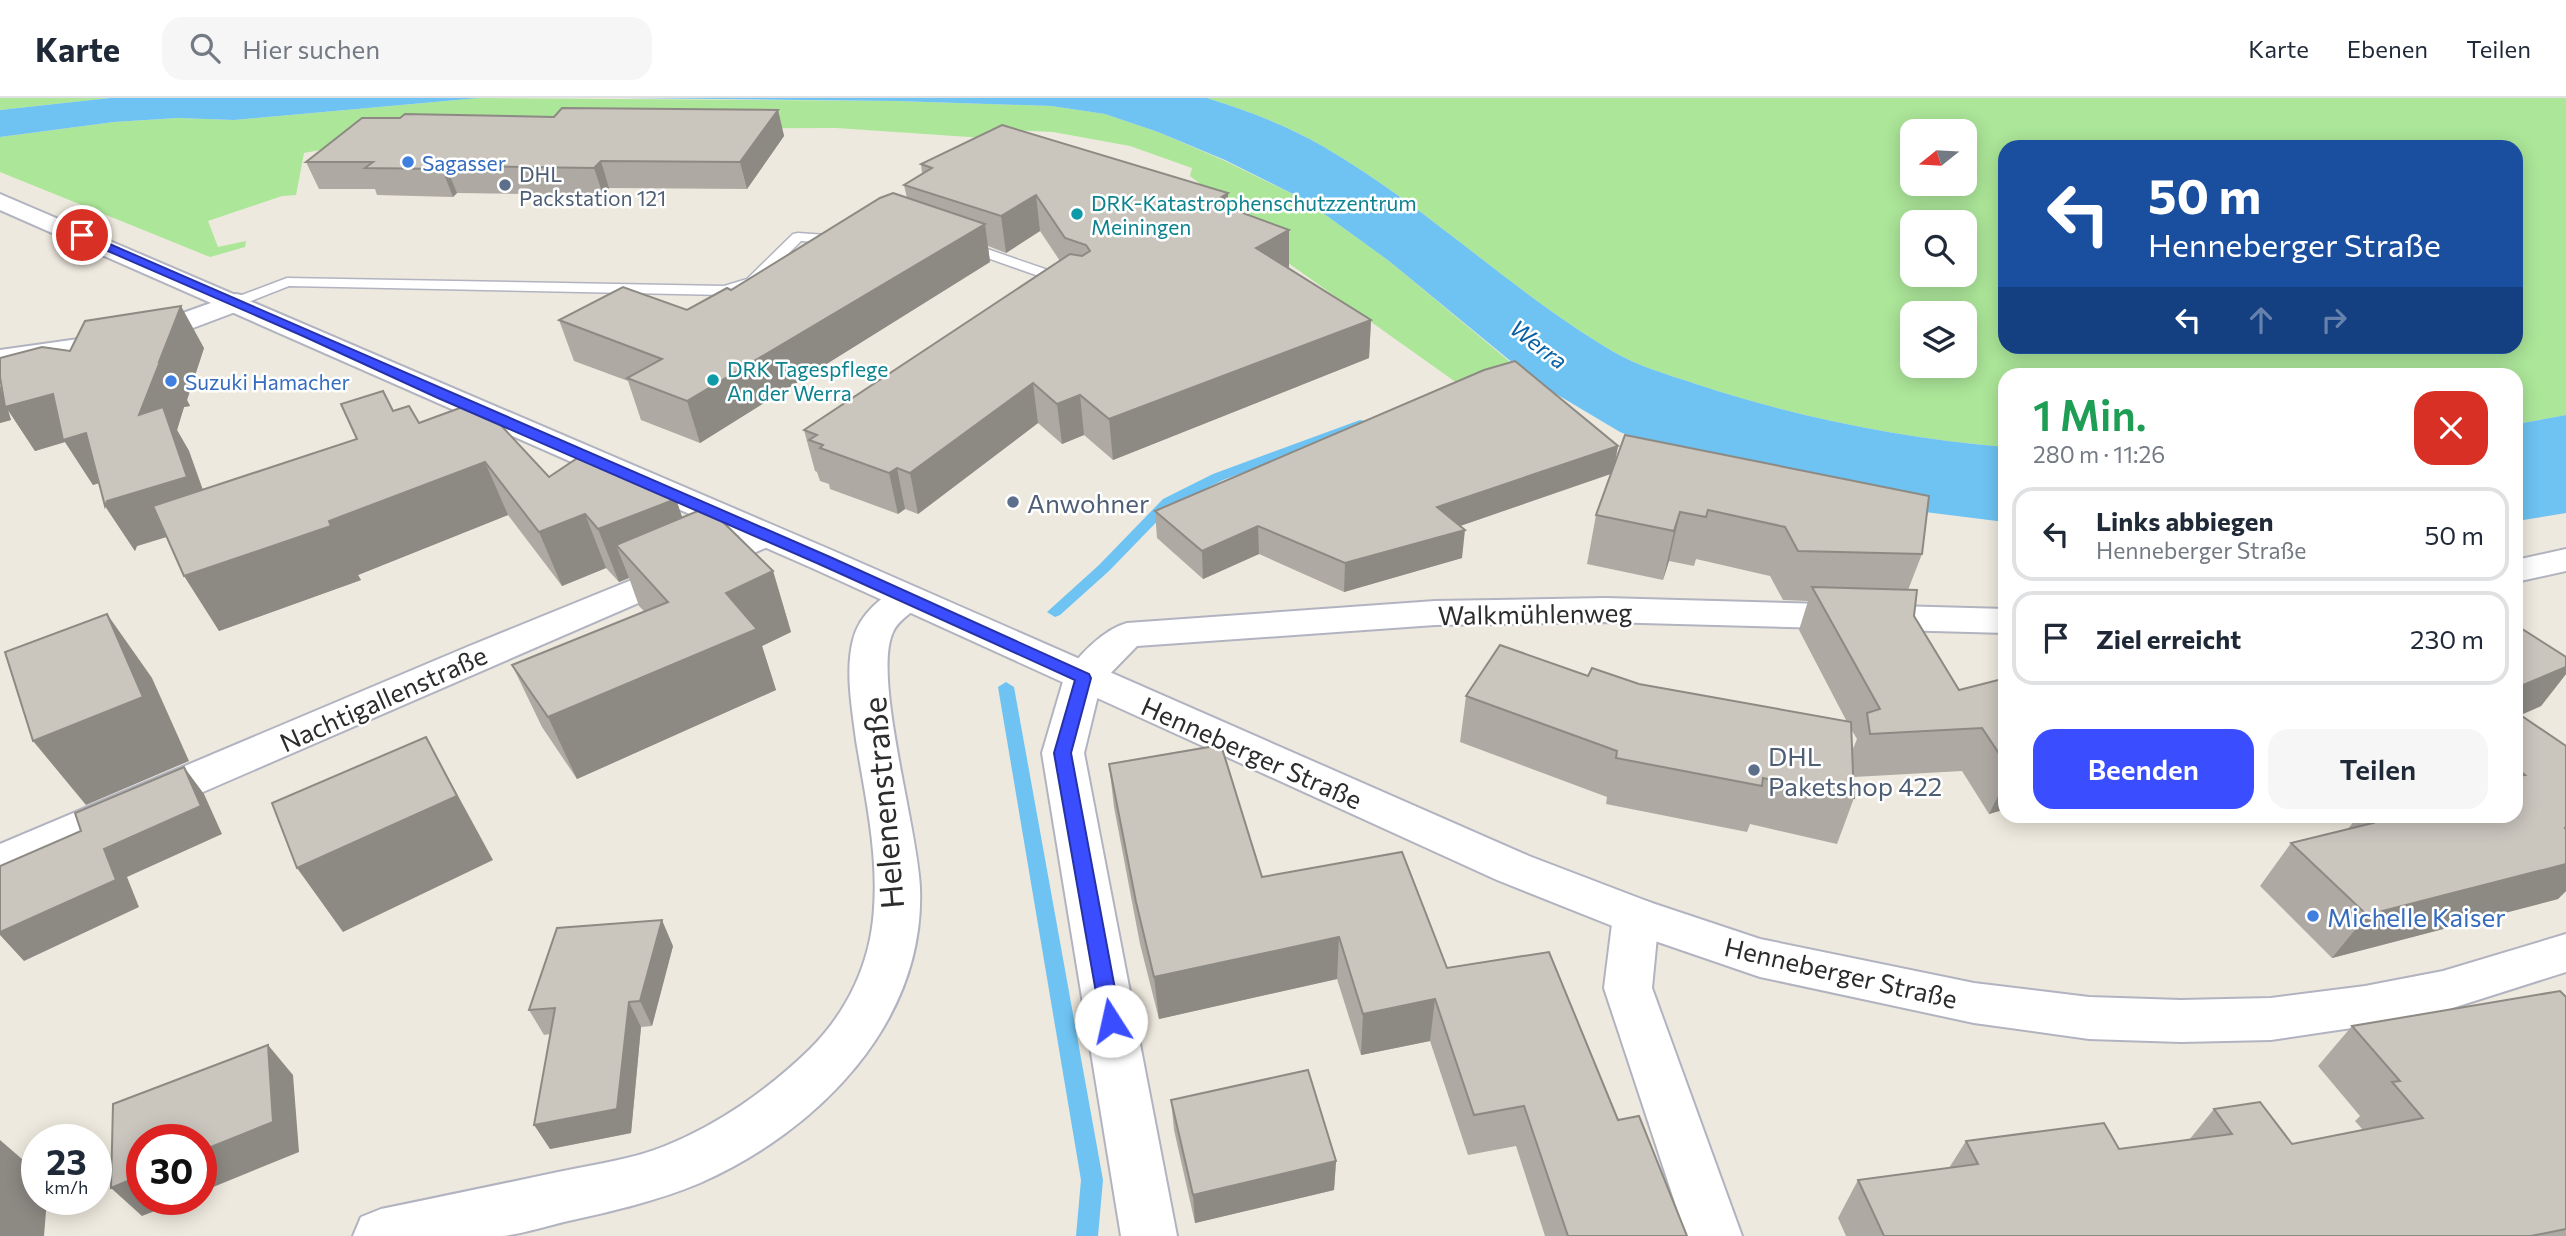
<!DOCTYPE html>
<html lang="de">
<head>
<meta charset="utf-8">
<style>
	body { margin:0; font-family:Commissioner,sans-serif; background:#f6f6f7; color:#1f2937; height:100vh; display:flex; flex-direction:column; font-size:26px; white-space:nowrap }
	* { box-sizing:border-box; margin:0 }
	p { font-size:23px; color:#747a83 }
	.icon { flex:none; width:38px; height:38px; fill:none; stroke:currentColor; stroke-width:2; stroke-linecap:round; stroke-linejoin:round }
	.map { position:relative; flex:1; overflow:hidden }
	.sheet { position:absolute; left:1998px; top:270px; width:525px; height:455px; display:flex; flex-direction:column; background:#fff; border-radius:21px; box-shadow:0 4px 18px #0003 }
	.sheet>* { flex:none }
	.top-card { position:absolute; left:1998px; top:42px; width:525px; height:214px; border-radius:21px; box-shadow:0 4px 18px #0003; background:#1a4fa0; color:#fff; overflow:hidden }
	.needle { width:46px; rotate:252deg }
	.controls { position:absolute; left:1900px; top:21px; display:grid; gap:14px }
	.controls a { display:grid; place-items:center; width:77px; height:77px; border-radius:14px; background:#fff; box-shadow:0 4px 18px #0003; font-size:35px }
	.speed { position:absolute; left:21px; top:1026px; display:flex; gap:14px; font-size:35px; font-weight:700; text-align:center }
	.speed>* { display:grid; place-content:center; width:91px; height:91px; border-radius:50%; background:#fff; box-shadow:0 4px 18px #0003; line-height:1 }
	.speed small { font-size:18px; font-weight:400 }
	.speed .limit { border:10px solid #d22; background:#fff; color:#111 }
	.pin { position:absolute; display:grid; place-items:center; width:60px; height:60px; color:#fff; margin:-30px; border:4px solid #fff; border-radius:50%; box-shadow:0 2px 7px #0007 }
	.me { position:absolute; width:77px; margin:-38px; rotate:350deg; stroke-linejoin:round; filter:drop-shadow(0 0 5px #0008) }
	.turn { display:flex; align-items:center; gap:24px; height:147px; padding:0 35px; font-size:32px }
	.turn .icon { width:91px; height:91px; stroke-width:2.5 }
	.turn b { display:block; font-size:49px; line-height:60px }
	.lanes { display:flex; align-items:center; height:66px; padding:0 35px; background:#0003; justify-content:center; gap:35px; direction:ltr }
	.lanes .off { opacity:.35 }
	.round { display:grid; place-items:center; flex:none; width:74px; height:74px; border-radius:21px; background:#f6f6f7 }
	.summary { display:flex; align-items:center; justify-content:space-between; height:119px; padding:0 35px }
	h1 { font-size:42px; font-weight:600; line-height:52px; color:#1e9e55 }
	.cta { display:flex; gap:14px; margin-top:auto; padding:14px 35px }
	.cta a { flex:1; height:80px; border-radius:21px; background:#3a4dff; color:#fff; font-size:28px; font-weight:600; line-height:80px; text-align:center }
	.cta a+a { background:#f6f6f7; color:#1f2937 }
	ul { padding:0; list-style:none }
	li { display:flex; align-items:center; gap:21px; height:94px; margin:0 14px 10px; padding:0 21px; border:4px solid #e0e1e3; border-radius:21px }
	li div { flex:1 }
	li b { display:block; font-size:26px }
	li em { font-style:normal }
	header { display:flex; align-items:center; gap:42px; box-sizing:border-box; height:98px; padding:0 35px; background:#fff; border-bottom:2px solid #e0e1e3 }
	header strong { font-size:33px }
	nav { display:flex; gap:38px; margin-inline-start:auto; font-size:24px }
	.search { width:490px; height:63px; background:#f6f6f7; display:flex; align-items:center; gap:18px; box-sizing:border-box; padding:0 24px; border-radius:21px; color:#747a83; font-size:26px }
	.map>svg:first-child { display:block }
	.green { fill:#ace699; fill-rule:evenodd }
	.water { fill:#6ec3f3 }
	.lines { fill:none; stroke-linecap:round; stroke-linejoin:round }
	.stream { fill:#6ec3f3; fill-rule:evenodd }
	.service-casing { stroke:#b2b3c0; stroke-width:3 }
	.minor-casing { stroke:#b2b3c0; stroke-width:4 }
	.secondary-casing { stroke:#b2b3c0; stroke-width:4 }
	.service { fill:#fff; fill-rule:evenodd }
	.minor { fill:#fff; fill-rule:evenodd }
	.secondary { fill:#fff; fill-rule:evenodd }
	.wall { fill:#aea9a3; fill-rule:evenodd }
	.shaded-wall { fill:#8d8a84 }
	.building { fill:#cac5bd; stroke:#8d8a84; stroke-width:2 }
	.route { fill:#3a4dff; stroke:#2632a6; stroke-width:2 }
	.shop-dot { fill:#3f7fe0; stroke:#fff; stroke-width:2.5 }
	.service-dot { fill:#5c6f8a; stroke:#fff; stroke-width:2.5 }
	.culture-dot { fill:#0f9aa8; stroke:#fff; stroke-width:2.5 }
	.labels { text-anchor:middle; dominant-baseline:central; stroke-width:5; stroke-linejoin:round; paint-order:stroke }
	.far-shop-label { font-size:21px; fill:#366cbe; stroke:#fff; text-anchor:start }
	.far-service-label { font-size:21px; fill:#4e5e75; stroke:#fff; text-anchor:start }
	.far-culture-label { font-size:21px; fill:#0d838f; stroke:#fff; text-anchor:start }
	.far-water-label { font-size:23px; font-style:italic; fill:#0960a3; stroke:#fff }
	.service-label { font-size:26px; fill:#4e5e75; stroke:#fff; text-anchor:start }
	.street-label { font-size:26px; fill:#2c2c2c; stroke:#fff }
	.shop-label { font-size:26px; fill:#366cbe; stroke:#fff; text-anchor:start }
	.near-street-label { font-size:32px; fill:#2c2c2c; stroke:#fff }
</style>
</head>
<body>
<header>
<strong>Karte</strong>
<div class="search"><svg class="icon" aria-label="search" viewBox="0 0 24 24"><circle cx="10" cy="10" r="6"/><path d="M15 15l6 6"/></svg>Hier suchen</div>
<nav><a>Karte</a><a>Ebenen</a><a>Teilen</a></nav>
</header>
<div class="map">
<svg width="2566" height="1138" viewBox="0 0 2566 1138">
	<rect width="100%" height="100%" fill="#eee9de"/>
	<!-- green -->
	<g class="green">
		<polygon points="0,0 110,0 0,12"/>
		<polygon points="479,0 896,3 1051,8 1105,16 1158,34 1223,62 1305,102 1389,163 1527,278 1471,295 1246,135 1252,126 1190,78 1192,70 1130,48 1053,34 990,31 984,40 836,30 436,31 304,55 296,97 282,98 208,123 218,149 246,143 245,149 210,159 0,74 0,39 114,24 178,20 234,22"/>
		<path d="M1207 0H2566V317L2517 326 2516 276H2006L2005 349C1901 340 1795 319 1696 286 1669 277 1637 268 1612 253 1511 193 1426 108 1324 49 1288 28 1246 12 1207 0ZM1913 33H1965V86H1913ZM2006 49H2516V248H2006ZM1913 124H1965V177H1913ZM1913 215H1965V268H1913Z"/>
	</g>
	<!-- water -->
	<g class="water">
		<polygon points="110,0 479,0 234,22 178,20 114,24 0,39 0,12"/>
		<path d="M622 0H1207C1246 12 1288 28 1324 49 1426 108 1511 193 1612 253 1637 268 1669 277 1696 286 1795 319 1901 340 2005 349V424L1853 405 1723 374 1620 334 1536 284 1389 163 1305 102 1225 62 1158 34 1105 16 1051 8 896 3Z"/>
		<polygon points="2566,317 2566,415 2517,423 2517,326"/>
	</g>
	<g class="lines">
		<!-- stream -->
		<g class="stream">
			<polygon points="1360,322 1365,323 1365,329 1223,382 1173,407 1109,473 1060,517 1055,519 1047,514 1099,467 1163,401 1213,376"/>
			<polygon points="1006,584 1014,589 1103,1082 1098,1138 1076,1138 1081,1082 998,589"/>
		</g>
		<defs>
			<g id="service">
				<polygon points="798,135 841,138 848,142 841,146 801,143 757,187 725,197 289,188 241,207 236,209 228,204 231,201 287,180 724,188 747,181 793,136"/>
				<polygon points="964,143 1074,181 1076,184 1069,188 1064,187 959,150 957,147"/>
			</g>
			<g id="minor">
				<polygon points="236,196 246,198 250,204 246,210 153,245 114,254 0,270 0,252 114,236 144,229"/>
				<polygon points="767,427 779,430 784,437 779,444 0,782 0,746 467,549"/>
				<polygon points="2566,451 2566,473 2516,484 2516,462"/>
				<path d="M907 488 920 492 925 500C917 513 899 520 893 534 872 578 918 731 920 790 925 926 817 1033 700 1085 657 1103 613 1113 568 1123 546 1128 523 1136 501 1138 486 1138 469 1138 454 1138 420 1138 387 1138 353 1138L361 1119 381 1111C441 1099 502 1086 563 1073 597 1066 633 1061 665 1048 718 1027 769 991 810 951 848 913 871 864 874 810 878 754 865 697 856 642 852 610 845 573 853 542 859 517 883 495 907 488Z"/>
				<path d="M1605 500 2006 511V535L1605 524 1435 527 1137 548 1101 585 1084 655 1177 1138H1121L1042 655 1064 580C1076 559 1104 531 1127 525L1435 503Z"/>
				<polygon points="1636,800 1652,805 1659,818 1652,890 1742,1138 1686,1138 1604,890 1613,818 1620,805"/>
			</g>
			<polygon id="secondary" points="0,96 836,454 1529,758 1652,805 1760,841 1974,885 2089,899 2181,902 2271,900 2365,888 2443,873 2566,836 2566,874 2443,913 2365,928 2271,942 2181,944 2089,941 1974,925 1760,879 1620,831 1497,782 812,470 0,112"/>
		</defs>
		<!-- service casing -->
		<use href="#service" class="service-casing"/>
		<!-- minor casing -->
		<use href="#minor" class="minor-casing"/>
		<!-- secondary casing -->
		<use href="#secondary" class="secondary-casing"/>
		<!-- service -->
		<use href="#service" class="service"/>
		<!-- minor -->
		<use href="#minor" class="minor"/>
		<!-- secondary -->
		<use href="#secondary" class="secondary"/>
	</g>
	<!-- wall -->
	<g class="wall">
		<polygon points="778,12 784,38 747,91 609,90 603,97 457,95 453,99 377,97 375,91 319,91 306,64 554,19"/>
		<polygon points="921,66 1228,95 1228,109 1289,132 1289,169 1287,170 1371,222 1369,260 1113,362 1084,337 1062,346 1038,325 918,416 905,411 898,416 830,391 829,386 820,383 817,374 815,373 804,332 1060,163 1040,133 1006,155 988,148 990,164 700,345 641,322 628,283 574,263 559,222 687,212 731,192 907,100 904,87 922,75"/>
		<polygon points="204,250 187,302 190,308 184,309 177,332 189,353 203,392 357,341 393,313 419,325 476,315 549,379 676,401 682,420 724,425 773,473 791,534 762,548 776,592 577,681 542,629 512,567 644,513 639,508 629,480 619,484 606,470 562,488 508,417 358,477 361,482 219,533 167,439 137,448 135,453 105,408 99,385 93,387 65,344 35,353 8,312 11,322 0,325 0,287 3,299 70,253"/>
		<path d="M1618 348 1615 363 1922 456 1908 492 1914 518 1959 592 2006 580V711L1989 716 1962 673 1854 679V700L1837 746 1750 726 1747 734 1606 706 1607 699 1460 644 1466 598 1588 578 1847 624 1799 532 1808 503 1783 502 1770 478 1696 461 1694 468 1669 463 1663 482 1587 466 1596 417 1611 376 1460 428 1462 460 1344 494 1259 456 1203 481 1157 440 1155 413ZM1851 631 1857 641 1852 653Z"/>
		<polygon points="2516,527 2566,559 2566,576 2541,608 2521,617 2566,648 2566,793 2558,801 2332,860 2260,788 2291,745 2348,731 2358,718 2516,718"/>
		<polygon points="1109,666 1262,779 1447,870 1618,1022 1687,1138 1545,1138 1516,1048 1468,1057 1430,943 1361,957 1337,881 1159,921 1140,846 1114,709"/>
		<polygon points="673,848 652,928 641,929 631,1035 550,1051 550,936 544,937 529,912"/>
		<polygon points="2566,899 2566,1138 1846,1138 1838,1120 1858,1082 1949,1070 1966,1043 2119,1051 2189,1042 2214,1011 2292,1046 2363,1032 2355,1023 2360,1018 2318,968 2352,928"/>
		<polygon points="1171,1002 1336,1063 1334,1092 1195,1125 1174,1032"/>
	</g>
	<!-- shaded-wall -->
	<g class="shaded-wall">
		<polygon points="778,12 784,38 747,91 740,64"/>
		<polygon points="601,63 609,90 603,97 594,70"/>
		<polygon points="446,68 457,95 453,99 442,71"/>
		<polygon points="1228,95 1229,131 1213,104"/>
		<polygon points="1036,97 1040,133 1006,155 1001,118"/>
		<polygon points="985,126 990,164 700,345 687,303"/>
		<polygon points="1289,132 1289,169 1256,187 1256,150"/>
		<polygon points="181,208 204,250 187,302 190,308 184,309 177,332 189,353 214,424 137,448 135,453 105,408"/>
		<polygon points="1371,222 1369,260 1113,362 1109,321"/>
		<polygon points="1033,285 1038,325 918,416 910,375"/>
		<polygon points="0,287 6,308 53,296 86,335 115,380 93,387 65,344 35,353 8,312 11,322 0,325"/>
		<polygon points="1080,297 1084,337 1062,346 1057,306"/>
		<polygon points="1618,348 1613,375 1434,437 1437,409"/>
		<polygon points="485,364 508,417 358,477 361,482 219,533 184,478"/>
		<polygon points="897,370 905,411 898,416 889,375"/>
		<polygon points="676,401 694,454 616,447 629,480 619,484 598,431"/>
		<polygon points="1680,414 1669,463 1663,482 1674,433"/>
		<polygon points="585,416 606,470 562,488 539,434"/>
		<polygon points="1258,428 1259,456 1203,481 1202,453"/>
		<polygon points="1465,432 1462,460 1344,494 1345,465"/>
		<polygon points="773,473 791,534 762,548 776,592 577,681 548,619 726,495"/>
		<polygon points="107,516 152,580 189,663 86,707 33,643"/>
		<polygon points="2566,569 2566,576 2541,608 2516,619 2516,590"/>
		<polygon points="426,639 493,762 343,834 297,770"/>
		<polygon points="184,669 204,696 222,736 127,779 139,809 24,863 0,837 0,834 104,751"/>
		<polygon points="2006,682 2006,711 1989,716"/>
		<polygon points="2566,766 2566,793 2558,801 2332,860 2367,817"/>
		<polygon points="662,822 673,848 652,928 640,903"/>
		<polygon points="1339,839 1337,881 1159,921 1154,879"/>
		<polygon points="1435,901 1430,943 1361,957 1363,916"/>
		<polygon points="629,904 641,929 631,1035 550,1051 534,1027"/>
		<polygon points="268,947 293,977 299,1054 201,1094 201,1053"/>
		<polygon points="0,1042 37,1074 37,1101 47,1101 44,1138 0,1138"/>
		<polygon points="1336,1063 1334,1092 1195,1125 1193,1097"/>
		<polygon points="142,1077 142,1101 185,1101 142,1118 111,1090"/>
	</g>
	<!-- building -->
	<g class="building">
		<polygon points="562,10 778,12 740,64 601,63 594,70 446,68 442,71 365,70 373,64 306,64 362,20 400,20 405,16 554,19"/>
		<polygon points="1002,27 1228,95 1213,104 1289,132 1256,150 1371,222 1109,321 1080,297 1057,306 1033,285 910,375 897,370 889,375 820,350 823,347 809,342 817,337 804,332 1070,156 1082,158 1090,153 1086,147 1065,140 1036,97 1001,118 904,87 932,70 921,66"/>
		<polygon points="893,95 985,126 687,303 627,280 662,261 559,222 623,189 687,212 727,190 731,192 880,100"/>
		<polygon points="181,208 159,264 165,264 159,266 139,317 163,309 187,379 107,403 105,408 86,335 63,342 53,296 5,309 0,279 0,260 42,249 70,253 85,223"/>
		<polygon points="1515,263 1618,348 1437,409 1465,432 1345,465 1258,428 1202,453 1155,413 1484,272"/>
		<polygon points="383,293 393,313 409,308 419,325 468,307 476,315 484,309 549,379 585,355 676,401 598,431 585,416 539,434 485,364 329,423 331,428 184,478 153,408 357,341 341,306"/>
		<polygon points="1625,337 1929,398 1922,456 1798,453 1785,429 1708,412 1706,419 1680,414 1674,433 1596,417"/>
		<polygon points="705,410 722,419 722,423 773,473 726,495 757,531 548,619 512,567 668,504 616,447"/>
		<polygon points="1812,489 1917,492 1914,518 1959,592 2006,580 2006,666 1982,630 1870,636 1867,615 1880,611"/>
		<polygon points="107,516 143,599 33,643 5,554"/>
		<polygon points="2516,527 2566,559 2566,569 2516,590"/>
		<polygon points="1500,547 1588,578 1592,570 1639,586 1851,624 1854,700 1763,680 1762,688 1616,660 1617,653 1466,598"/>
		<polygon points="2516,614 2566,648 2566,730 2565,730 2566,732 2566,766 2367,817 2291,745 2373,725 2364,718 2516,718 2516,678 2525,677 2516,670"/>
		<polygon points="426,639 457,698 297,770 272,705"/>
		<polygon points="1221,647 1262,779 1402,754 1447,870 1549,854 1618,1022 1639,1018 1687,1138 1568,1138 1524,1008 1474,1017 1435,901 1363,916 1339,839 1154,879 1136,804 1109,666"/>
		<polygon points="184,669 201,708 104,751 116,782 0,834 0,768 81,733 75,715"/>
		<polygon points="662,822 640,903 629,904 617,1011 534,1027 555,910 529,912 557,830"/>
		<polygon points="2560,893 2566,899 2566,1131 2531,1138 1884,1138 1858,1082 1978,1066 1966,1043 2104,1025 2119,1051 2232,1036 2214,1011 2260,1004 2292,1046 2423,1020 2392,984 2400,983 2352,928"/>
		<polygon points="268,947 273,1024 201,1053 201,1041 142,1041 142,1077 111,1090 113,1006"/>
		<polygon points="1308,972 1336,1063 1193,1097 1171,1002"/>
	</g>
	<!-- route -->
	<polygon class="route" points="82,134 830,459 1089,576 1091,580 1071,655 1121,923 1118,930 1111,932 1104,930 1101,923 1054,655 1075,582 819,466 438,300 303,238 78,140 76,137"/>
	<!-- markers -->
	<g class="shop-dot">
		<circle cx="408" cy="64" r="7"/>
		<circle cx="171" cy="283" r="7"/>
		<circle cx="2313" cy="818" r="7"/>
	</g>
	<g class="service-dot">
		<circle cx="505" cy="87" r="7"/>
		<circle cx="1013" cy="404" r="7"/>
		<circle cx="1754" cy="672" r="7"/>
	</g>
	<g class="culture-dot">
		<circle cx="1077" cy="116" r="7"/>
		<circle cx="713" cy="282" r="7"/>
	</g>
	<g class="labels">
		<!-- far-shop labels -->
		<g class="far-shop-label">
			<text x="422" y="64">Sagasser</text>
			<text x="185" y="283">Suzuki Hamacher</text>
		</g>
		<!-- far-service labels -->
		<g class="far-service-label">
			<text x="519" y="75">DHL<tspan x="519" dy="24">Packstation 121</tspan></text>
		</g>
		<!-- far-culture labels -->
		<g class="far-culture-label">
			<text x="1091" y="104">DRK-Katastrophenschutzzentrum<tspan x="1091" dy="24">Meiningen</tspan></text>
			<text x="727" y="270">DRK Tagespflege<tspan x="727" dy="24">An der Werra</tspan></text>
		</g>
		<!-- far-water labels -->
		<g class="far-water-label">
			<text transform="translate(1539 246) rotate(37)">Werra</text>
		</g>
		<!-- service labels -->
		<g class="service-label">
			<text x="1027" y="404">Anwohner</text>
			<text x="1768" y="657">DHL<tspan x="1768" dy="30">Paketshop 422</tspan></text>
		</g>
		<!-- street labels -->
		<g class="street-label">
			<text transform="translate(1535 515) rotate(-1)">Walkmühlenweg</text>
			<text transform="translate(383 600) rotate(-24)">Nachtigallenstraße</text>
			<text transform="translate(1252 654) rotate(24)">Henneberger Straße</text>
			<text transform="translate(1841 874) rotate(13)">Henneberger Straße</text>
		</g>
		<!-- shop labels -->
		<g class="shop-label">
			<text x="2327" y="818">Michelle Kaiser</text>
		</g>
		<!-- near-street labels -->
		<g class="near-street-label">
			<text transform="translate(882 705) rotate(-95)">Helenenstraße</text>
		</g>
	</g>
</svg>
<div class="controls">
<a><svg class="needle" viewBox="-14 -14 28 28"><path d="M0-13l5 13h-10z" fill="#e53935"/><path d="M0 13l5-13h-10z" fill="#747a83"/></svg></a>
<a><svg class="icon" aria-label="search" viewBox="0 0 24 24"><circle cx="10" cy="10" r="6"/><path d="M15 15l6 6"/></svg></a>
<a><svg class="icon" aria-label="layers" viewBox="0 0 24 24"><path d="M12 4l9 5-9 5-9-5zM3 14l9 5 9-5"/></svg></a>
</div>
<div class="speed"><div>23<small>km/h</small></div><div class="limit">30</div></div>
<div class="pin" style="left:82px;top:137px;background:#d93025"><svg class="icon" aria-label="arrive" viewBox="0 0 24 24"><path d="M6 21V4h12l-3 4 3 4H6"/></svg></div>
<svg class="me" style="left:1111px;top:923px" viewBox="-20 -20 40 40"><circle r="19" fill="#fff"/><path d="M0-13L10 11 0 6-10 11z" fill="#3a4dff"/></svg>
<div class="top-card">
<div class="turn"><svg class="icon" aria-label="left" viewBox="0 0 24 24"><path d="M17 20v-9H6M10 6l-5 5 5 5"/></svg><div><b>50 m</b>Henneberger Straße</div></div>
<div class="lanes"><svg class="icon" aria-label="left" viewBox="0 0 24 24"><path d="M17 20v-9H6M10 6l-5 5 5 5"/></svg><svg class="icon off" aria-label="ahead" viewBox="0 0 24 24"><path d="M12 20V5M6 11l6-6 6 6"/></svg><svg class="icon off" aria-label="right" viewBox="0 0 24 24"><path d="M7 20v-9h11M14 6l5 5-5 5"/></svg></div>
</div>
<section class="sheet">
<div class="summary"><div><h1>1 Min.</h1><p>280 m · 11:26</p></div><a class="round" style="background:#d93025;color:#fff"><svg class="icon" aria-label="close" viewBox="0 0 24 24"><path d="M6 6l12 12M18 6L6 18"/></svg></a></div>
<ul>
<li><svg class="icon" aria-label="left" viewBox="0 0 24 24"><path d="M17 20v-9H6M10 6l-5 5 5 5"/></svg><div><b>Links abbiegen</b><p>Henneberger Straße</p></div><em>50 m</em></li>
<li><svg class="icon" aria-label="arrive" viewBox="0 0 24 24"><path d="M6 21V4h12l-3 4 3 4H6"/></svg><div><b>Ziel erreicht</b></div><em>230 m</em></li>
</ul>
<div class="cta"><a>Beenden</a><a>Teilen</a></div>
</section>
</div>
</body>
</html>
